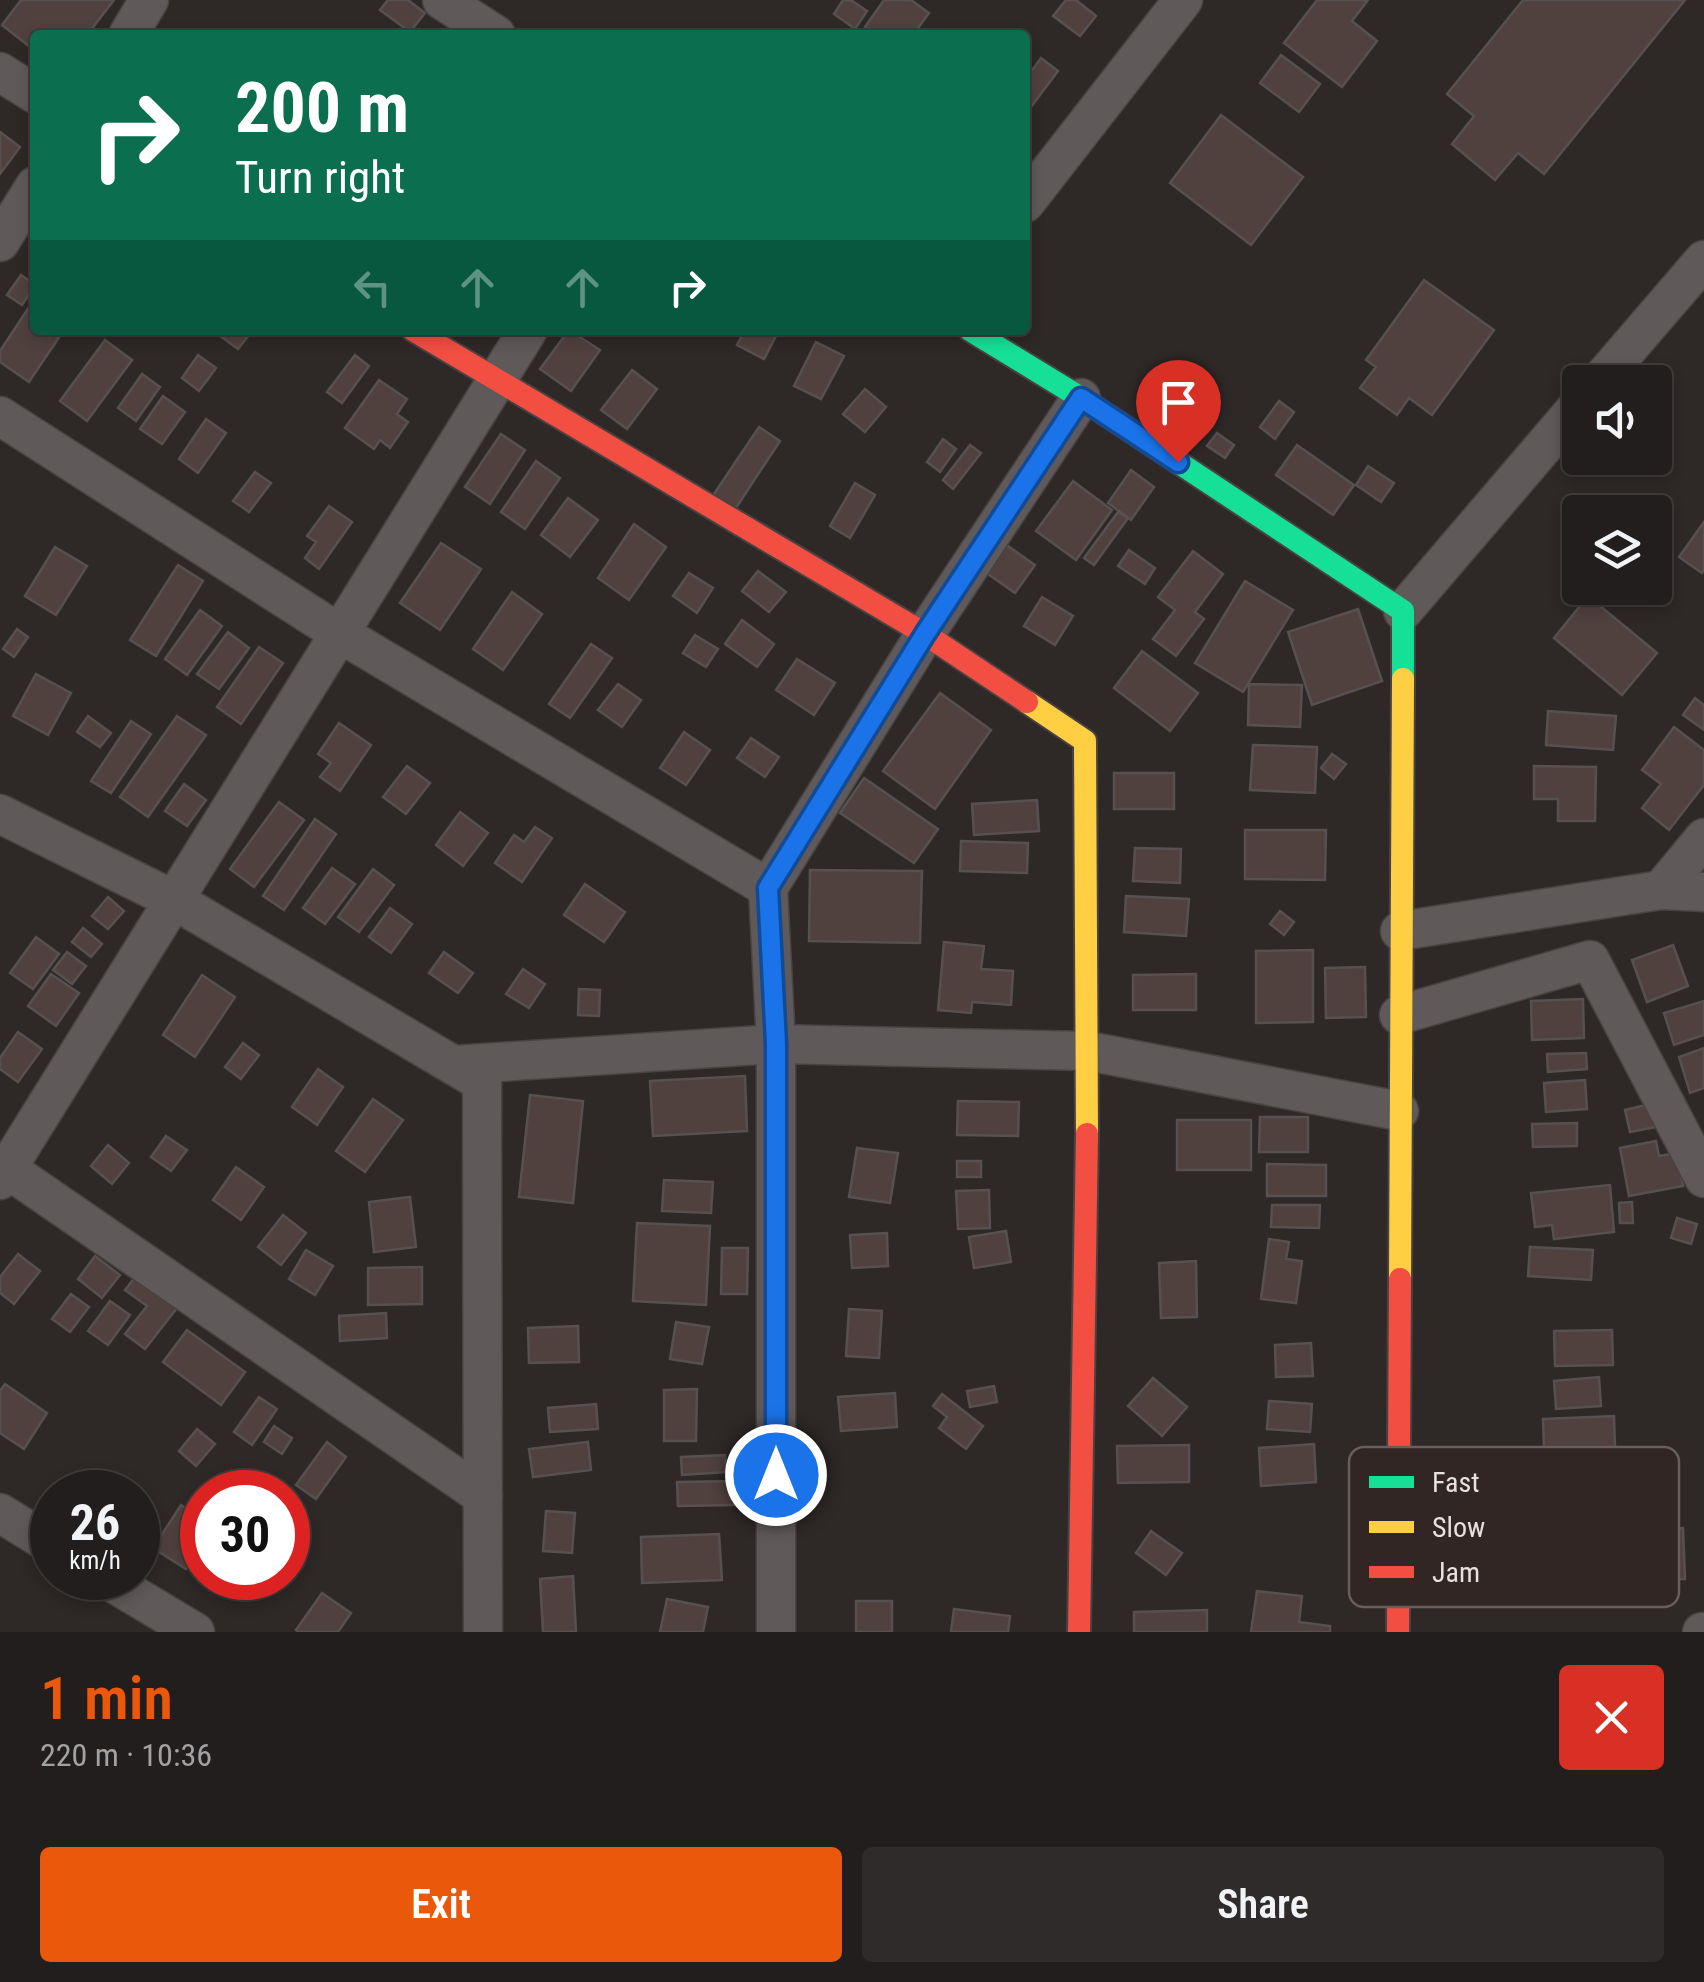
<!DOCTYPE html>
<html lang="en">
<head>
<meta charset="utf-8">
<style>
	body { margin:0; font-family:"Roboto Condensed",sans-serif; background:#2e2b2a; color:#f1f3f6; height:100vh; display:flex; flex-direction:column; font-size:38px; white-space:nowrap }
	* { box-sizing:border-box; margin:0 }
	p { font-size:32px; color:#a2a2a4 }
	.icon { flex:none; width:55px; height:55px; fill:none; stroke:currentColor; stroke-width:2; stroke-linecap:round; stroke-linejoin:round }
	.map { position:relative; height:1632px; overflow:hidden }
	.sheet { display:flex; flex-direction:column; background:#221e1d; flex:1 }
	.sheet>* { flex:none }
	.guide { position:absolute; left:30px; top:30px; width:1000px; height:305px; border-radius:10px; box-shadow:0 5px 15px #0003,0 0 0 2px #3f3c3b; background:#0b6e4f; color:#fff; overflow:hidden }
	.fabs { position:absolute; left:1562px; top:365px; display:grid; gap:20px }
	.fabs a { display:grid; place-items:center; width:110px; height:110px; border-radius:10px; background:#221e1d; box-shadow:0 5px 15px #0003,0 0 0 2px #3f3c3b; font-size:50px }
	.speed { position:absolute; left:30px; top:1470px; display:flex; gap:20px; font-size:50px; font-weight:700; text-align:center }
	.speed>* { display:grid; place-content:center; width:130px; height:130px; border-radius:50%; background:#221e1d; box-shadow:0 5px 15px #0003,0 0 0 2px #3f3c3b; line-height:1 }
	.speed small { font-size:25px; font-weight:400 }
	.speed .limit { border:15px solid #d22; background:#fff; color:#111 }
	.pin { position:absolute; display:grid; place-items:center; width:85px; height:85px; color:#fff; margin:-102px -42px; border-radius:50% 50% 50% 0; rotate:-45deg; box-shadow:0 0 10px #0007 }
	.pin .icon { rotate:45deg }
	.me { position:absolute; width:110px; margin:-55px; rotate:0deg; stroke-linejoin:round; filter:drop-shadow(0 0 8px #0008) }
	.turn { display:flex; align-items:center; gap:35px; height:210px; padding:0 40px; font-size:45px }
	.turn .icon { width:130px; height:130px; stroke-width:2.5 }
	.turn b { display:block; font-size:70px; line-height:85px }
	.lanes { display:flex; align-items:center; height:95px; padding:0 40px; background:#0003; justify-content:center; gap:50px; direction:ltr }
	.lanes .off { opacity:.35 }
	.round { display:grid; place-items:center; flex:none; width:105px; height:105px; border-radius:10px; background:#2e2b2a }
	.overview { display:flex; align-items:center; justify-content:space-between; height:170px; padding:0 40px }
	h1 { font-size:60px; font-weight:600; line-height:75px; color:#ea580c }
	.primary-button { display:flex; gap:20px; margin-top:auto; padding:20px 40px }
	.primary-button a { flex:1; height:115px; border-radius:10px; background:#ea580c; color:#fff; font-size:40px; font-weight:600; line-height:115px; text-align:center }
	.primary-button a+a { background:#2e2b2a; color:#f1f3f6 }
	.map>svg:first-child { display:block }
	.building { fill:#50413e; stroke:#565150; stroke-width:2.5 }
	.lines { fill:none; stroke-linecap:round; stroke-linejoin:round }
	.street-casing { stroke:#484342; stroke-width:41 }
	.fast-casing { stroke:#484342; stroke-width:26 }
	.slow-casing { stroke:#484342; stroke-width:26 }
	.jam-casing { stroke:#484342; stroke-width:26 }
	.street { stroke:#5f5959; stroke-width:38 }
	.fast { stroke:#16e098; stroke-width:22 }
	.slow { stroke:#ffcf43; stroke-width:22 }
	.jam { stroke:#f24e42; stroke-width:22 }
	.route-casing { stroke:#114b97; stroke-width:25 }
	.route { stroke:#1a73e8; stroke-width:18 }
	.key { fill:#312624; stroke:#685e5c; stroke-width:2.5 }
	.key-label { font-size:28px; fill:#e9e1e0 }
</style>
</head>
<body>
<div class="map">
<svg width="1704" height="1632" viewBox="0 0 1704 1632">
	<rect width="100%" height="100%" fill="#2e2827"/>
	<!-- building -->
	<g class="building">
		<polygon points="21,0 114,0 87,35 35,35 35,51 2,25"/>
		<polygon points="388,0 408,0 425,13 410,32 380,10"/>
		<polygon points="843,0 851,0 867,11 855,29 834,14"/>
		<polygon points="884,0 911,0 929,13 913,35 877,35 865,27"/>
		<polygon points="1066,0 1076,0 1096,16 1080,36 1053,16"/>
		<polygon points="1317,0 1368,0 1352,21 1377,41 1342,87 1284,43"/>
		<polygon points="1523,0 1685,0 1544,174 1518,153 1495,180 1452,144 1474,116 1447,94"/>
		<polygon points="1281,55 1320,84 1299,112 1260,83"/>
		<polygon points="1041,58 1058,71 1031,107 1025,103 1025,80"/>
		<polygon points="1221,115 1303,177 1251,245 1170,183"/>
		<polygon points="0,132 20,147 0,174"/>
		<polygon points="21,275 35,285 22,305 7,295"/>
		<polygon points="1424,280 1494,330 1432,415 1409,398 1397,415 1360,388 1376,367 1366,360"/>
		<polygon points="35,298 35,330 64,330 29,382 0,362 0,351"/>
		<polygon points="212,330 253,330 238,349"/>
		<polygon points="569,330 600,350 571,391 540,369"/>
		<polygon points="745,330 779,330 764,359 737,345"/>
		<polygon points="105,340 132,360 87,421 60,401"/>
		<polygon points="816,342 844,356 821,399 794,386"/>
		<polygon points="198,355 216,368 199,391 182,378"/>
		<polygon points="355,355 369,366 342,403 327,392"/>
		<polygon points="632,370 657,389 627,429 601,410"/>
		<polygon points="142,374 160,387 136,421 118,408"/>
		<polygon points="379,380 407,399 397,414 408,422 390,448 380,440 374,449 345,428"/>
		<polygon points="865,389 886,407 865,432 843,414"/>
		<polygon points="163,396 185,412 162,444 140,429"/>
		<polygon points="1279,401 1294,412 1275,439 1260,427"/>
		<polygon points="206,419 226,433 198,473 179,459"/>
		<polygon points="759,427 780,441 734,511 712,497"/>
		<polygon points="1217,433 1234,445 1225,458 1207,446"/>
		<polygon points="501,434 525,450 490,504 465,487"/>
		<polygon points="943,439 956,449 940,472 927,462"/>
		<polygon points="970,445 981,453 953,489 943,480"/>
		<polygon points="1297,445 1354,485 1333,515 1276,475"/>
		<polygon points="536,461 560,478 525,529 501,512"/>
		<polygon points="1368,466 1394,483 1381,502 1356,485"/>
		<polygon points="1131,470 1154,487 1131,520 1108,503"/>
		<polygon points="255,472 271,483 249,512 233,501"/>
		<polygon points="1073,481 1112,510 1076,560 1036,531"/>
		<polygon points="855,483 875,495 850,538 830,526"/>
		<polygon points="568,498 598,520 570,557 541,535"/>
		<polygon points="329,506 352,522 319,569 305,558 316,542 307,536"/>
		<polygon points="1118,512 1128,518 1094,565 1084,558"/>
		<polygon points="1704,522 1704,570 1702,573 1679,557"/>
		<polygon points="634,524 666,547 629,600 598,578"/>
		<polygon points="441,543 481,569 440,630 400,603"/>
		<polygon points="1005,544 1035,565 1015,593 985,572"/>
		<polygon points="55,547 87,566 56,615 25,596"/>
		<polygon points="1129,550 1155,568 1145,584 1118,566"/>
		<polygon points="1193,551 1223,574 1195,612 1204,619 1176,656 1153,639 1175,610 1158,597"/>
		<polygon points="178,565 203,581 156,656 130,640"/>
		<polygon points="758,571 786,592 769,612 742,591"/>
		<polygon points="689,573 713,588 697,613 673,596"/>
		<polygon points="1245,581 1293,610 1243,692 1195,663"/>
		<polygon points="512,592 542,614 503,670 473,649"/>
		<polygon points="1588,596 1657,653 1622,695 1554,638"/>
		<polygon points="1042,597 1073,616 1055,645 1024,626"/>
		<polygon points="1358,609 1382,681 1312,705 1288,632"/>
		<polygon points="200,610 222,626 187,675 165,659"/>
		<polygon points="742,620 774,644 757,667 725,644"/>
		<polygon points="17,629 28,637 14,657 3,649"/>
		<polygon points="228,632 249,648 219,689 197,674"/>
		<polygon points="695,635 718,649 706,667 683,653"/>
		<polygon points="591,644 612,658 570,718 549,704"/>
		<polygon points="259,647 283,663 241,724 217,707"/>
		<polygon points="1142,651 1198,693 1170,731 1114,688"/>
		<polygon points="797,659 835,683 814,715 776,690"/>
		<polygon points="36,674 71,693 48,735 13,716"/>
		<polygon points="618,684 641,700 622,727 598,710"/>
		<polygon points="1249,684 1302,685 1300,727 1248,725"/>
		<polygon points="940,693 991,730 935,809 883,771"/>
		<polygon points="1695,698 1704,705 1704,730 1683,715"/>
		<polygon points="1548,711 1616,716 1613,750 1546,745"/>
		<polygon points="88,716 111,733 100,747 77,732"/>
		<polygon points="177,716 206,735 148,817 120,797"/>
		<polygon points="131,721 151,734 111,793 91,781"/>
		<polygon points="339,723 371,745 340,791 320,777 331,763 318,754"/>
		<polygon points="1674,727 1704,750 1704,785 1669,830 1642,808 1661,784 1642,770"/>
		<polygon points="684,732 710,750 686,785 660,768"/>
		<polygon points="751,738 779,757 765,777 737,758"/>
		<polygon points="1253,745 1317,747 1315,793 1250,790"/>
		<polygon points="1332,754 1346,764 1334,779 1321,768"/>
		<polygon points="407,766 430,783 406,814 383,797"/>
		<polygon points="1534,766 1596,767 1595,821 1558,821 1558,799 1534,799"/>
		<rect x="1114" y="773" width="60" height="36"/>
		<polygon points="864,778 938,829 914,863 840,813"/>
		<polygon points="184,784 206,800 187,826 165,811"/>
		<polygon points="1037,800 1039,831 974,835 972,804"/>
		<polygon points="279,802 304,820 254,887 230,869"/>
		<polygon points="460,812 488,833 463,866 436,845"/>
		<polygon points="315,819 336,834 284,910 263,896"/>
		<polygon points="535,827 552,838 522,882 495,863 514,835 524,842"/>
		<polygon points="1245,830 1326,830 1325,880 1245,879"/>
		<polygon points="961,841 1028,843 1027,873 960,871"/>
		<polygon points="1135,848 1181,849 1180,883 1133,881"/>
		<polygon points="332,868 355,884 325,924 303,908"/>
		<polygon points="373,869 394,885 359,932 338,917"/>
		<polygon points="810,870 922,871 920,943 809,941"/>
		<polygon points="585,884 625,912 604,942 564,915"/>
		<polygon points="1126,896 1189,899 1186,936 1124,932"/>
		<polygon points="108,897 124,911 108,929 92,916"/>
		<polygon points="390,908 412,924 391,953 369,937"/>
		<polygon points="1280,911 1294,922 1284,935 1270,924"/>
		<polygon points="83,928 102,944 91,957 72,942"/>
		<polygon points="36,937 59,954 33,989 10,973"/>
		<polygon points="944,942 984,946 981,969 1013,971 1011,1005 972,1002 971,1013 938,1010"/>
		<polygon points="1673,945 1688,986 1647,1002 1632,960"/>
		<polygon points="1313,950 1313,1022 1256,1023 1256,951"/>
		<polygon points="67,952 86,966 72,984 53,970"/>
		<polygon points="444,952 473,973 458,993 429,973"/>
		<polygon points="1365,967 1366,1017 1326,1018 1325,968"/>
		<polygon points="523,969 545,984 529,1008 506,994"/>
		<polygon points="51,974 79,993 56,1026 28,1006"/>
		<polygon points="1196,974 1196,1010 1133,1010 1133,975"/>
		<polygon points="202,975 235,997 195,1057 163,1035"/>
		<polygon points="579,989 600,990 599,1016 578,1015"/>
		<polygon points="1583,999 1584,1038 1532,1040 1531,1001"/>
		<polygon points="1704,1001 1704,1035 1674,1045 1664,1013"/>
		<polygon points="18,1032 42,1049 18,1082 0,1069 0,1058"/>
		<polygon points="243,1043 259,1055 241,1079 225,1067"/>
		<polygon points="1704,1048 1704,1088 1690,1093 1679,1057"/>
		<polygon points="1586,1053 1587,1069 1548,1072 1547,1054"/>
		<polygon points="318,1069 343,1087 317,1125 292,1107"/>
		<polygon points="745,1076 747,1131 653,1136 650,1081"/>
		<polygon points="1585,1080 1587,1109 1546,1112 1544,1083"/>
		<polygon points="530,1095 583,1101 573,1203 519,1197"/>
		<polygon points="373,1099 403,1120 365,1172 336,1151"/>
		<polygon points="958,1101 1019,1102 1018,1136 957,1135"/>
		<polygon points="1650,1104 1656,1127 1630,1132 1625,1110"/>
		<polygon points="1260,1117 1308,1117 1308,1152 1259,1152"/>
		<rect x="1177" y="1120" width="74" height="50"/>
		<polygon points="1577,1123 1577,1146 1533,1147 1532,1124"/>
		<polygon points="166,1136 187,1150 171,1171 151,1157"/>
		<polygon points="1656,1141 1659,1156 1677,1153 1683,1186 1629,1196 1620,1148"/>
		<polygon points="108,1145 129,1163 112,1184 91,1166"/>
		<polygon points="857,1148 898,1153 890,1203 849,1197"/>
		<rect x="957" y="1161" width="24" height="16"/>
		<polygon points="1267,1164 1326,1165 1326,1196 1267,1196"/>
		<polygon points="236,1167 264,1187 241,1220 213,1200"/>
		<polygon points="664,1180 713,1182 711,1213 662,1211"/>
		<polygon points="1610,1185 1614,1232 1554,1239 1552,1225 1535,1227 1531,1193"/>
		<polygon points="989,1190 990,1228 958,1229 956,1191"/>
		<polygon points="410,1197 416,1247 374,1252 369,1202"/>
		<polygon points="1632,1202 1633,1223 1620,1223 1619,1203"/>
		<polygon points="1272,1205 1320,1205 1319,1228 1271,1227"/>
		<polygon points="283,1215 306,1233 281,1265 258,1247"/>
		<polygon points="1677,1218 1697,1224 1691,1244 1671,1238"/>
		<polygon points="637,1223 710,1226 706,1305 633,1301"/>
		<polygon points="1006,1231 1011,1262 974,1268 969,1237"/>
		<polygon points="887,1233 888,1266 852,1268 850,1235"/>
		<polygon points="1269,1239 1289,1242 1286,1259 1302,1261 1296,1303 1261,1299"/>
		<polygon points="1530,1247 1593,1250 1591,1280 1528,1276"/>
		<polygon points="722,1248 748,1248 747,1294 721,1294"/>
		<polygon points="306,1250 333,1266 315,1295 289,1279"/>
		<polygon points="18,1254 40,1271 14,1304 0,1293 0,1277"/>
		<polygon points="95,1256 120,1275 102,1298 78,1279"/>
		<polygon points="1196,1261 1197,1317 1161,1318 1159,1263"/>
		<polygon points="422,1267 422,1304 368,1305 368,1268"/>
		<polygon points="140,1271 181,1303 145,1349 125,1334 147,1306 125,1290"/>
		<polygon points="71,1294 89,1307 70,1332 52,1319"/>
		<polygon points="110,1301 130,1315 108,1345 88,1331"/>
		<polygon points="849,1309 882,1311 879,1358 846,1356"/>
		<polygon points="386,1313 387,1338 340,1341 339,1316"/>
		<polygon points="676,1322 709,1327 702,1364 670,1359"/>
		<polygon points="578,1326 579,1362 529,1363 528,1328"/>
		<polygon points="187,1330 245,1372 221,1405 163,1362"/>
		<polygon points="1612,1330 1613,1365 1555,1366 1554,1331"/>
		<polygon points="1311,1343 1313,1376 1276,1377 1275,1345"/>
		<polygon points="1599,1377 1601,1406 1556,1409 1554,1381"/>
		<polygon points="1153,1378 1187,1407 1162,1436 1128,1406"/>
		<polygon points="5,1384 47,1413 24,1449 0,1433 0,1391"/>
		<polygon points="994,1386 997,1402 970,1407 967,1391"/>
		<polygon points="697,1389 696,1441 664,1441 664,1390"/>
		<polygon points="895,1393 897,1427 841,1431 838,1397"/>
		<polygon points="942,1394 983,1426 966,1449 939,1428 947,1417 933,1406"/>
		<polygon points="259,1397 277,1409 252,1445 234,1432"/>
		<polygon points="1269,1401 1312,1404 1310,1432 1267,1429"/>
		<polygon points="596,1404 598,1429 550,1432 548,1408"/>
		<polygon points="1614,1416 1615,1447 1544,1449 1543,1419"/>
		<polygon points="274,1426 292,1438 282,1454 264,1442"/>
		<polygon points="197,1429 215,1444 196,1466 179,1451"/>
		<polygon points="327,1442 346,1457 316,1499 296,1485"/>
		<polygon points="588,1442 591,1470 533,1477 529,1449"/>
		<polygon points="1314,1444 1316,1482 1261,1486 1259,1448"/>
		<polygon points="1189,1445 1189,1482 1118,1483 1117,1446"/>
		<polygon points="725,1455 726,1472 682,1475 681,1457"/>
		<polygon points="737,1481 738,1505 678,1506 677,1482"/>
		<polygon points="181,1505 202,1518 202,1543 186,1569 153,1548"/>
		<polygon points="142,1511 159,1522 150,1536 138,1527 138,1518"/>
		<polygon points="546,1511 575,1513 572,1553 543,1551"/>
		<polygon points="1683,1528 1685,1579 1667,1580 1664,1529"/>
		<polygon points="1151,1531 1182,1553 1166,1575 1136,1553"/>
		<polygon points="719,1534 722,1580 642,1583 641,1537"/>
		<polygon points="573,1576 576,1632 543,1632 540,1579"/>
		<polygon points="1257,1591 1302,1596 1299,1622 1330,1626 1330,1632 1251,1632"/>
		<polygon points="322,1593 351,1613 338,1632 299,1632 296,1630"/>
		<polygon points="667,1599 708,1607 703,1632 660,1632"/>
		<rect x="856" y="1601" width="36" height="31"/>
		<polygon points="954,1609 1010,1616 1008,1632 951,1632"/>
		<polygon points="1207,1610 1207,1632 1134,1632 1134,1612"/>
	</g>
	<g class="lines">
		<defs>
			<g id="street">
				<polyline points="442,0 496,35"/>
				<polyline points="128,35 149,0"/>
				<polyline points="0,72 35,94"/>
				<polyline points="1025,203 1183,0"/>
				<polyline points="0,242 35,186"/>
				<polyline points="1599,382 1704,260"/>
				<polyline points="0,416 339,633 768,888"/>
				<polyline points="1403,611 1580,404"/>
				<polyline points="0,814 174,900 482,1082 483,1632"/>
				<polyline points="1661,890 1704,838"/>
				<polyline points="1400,931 1661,890 1704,892"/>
				<polyline points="1399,1015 1590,960 1704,1178"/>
				<polyline points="454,1065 776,1044 1088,1051 1399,1111"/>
				<polyline points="0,1164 483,1496"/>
				<polyline points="0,1180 528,330"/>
				<polyline points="0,1513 52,1545"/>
				<polyline points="105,1578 195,1632"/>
				<polyline points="776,1632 776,1044 768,888 925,634 1081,398"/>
				<polyline points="1702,1632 1704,1632"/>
			</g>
			<polyline id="fast" points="970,330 1081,398 1403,611 1403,679"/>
			<g id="slow">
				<polyline points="1027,702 1085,741 1087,1134"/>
				<polyline points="1400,1279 1403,679"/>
			</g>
			<g id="jam">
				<polyline points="413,330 925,634 1027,702"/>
				<polyline points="1079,1632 1087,1134"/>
				<polyline points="1398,1632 1400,1279"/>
			</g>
		</defs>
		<!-- street casing -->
		<use href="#street" class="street-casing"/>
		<!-- fast casing -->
		<use href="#fast" class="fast-casing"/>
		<!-- slow casing -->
		<use href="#slow" class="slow-casing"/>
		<!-- jam casing -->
		<use href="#jam" class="jam-casing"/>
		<!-- street -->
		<use href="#street" class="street"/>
		<!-- fast -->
		<use href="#fast" class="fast"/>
		<!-- slow -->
		<use href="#slow" class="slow"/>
		<!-- jam -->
		<use href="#jam" class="jam"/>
	</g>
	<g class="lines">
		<defs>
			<polyline id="route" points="776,1475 776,1044 768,888 925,634 1081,398 1178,462"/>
		</defs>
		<!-- route casing -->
		<use href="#route" class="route-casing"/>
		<!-- route -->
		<use href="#route" class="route"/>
	</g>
	<!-- legend -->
	<rect x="1349" y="1447" width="330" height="160" rx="15" class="key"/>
	<rect x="1369" y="1476" width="45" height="12" fill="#16e098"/>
	<rect x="1369" y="1521" width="45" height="12" fill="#ffcf43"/>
	<rect x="1369" y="1566" width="45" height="12" fill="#f24e42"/>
	<g class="key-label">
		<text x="1432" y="1492">Fast</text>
		<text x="1432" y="1537">Slow</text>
		<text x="1432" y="1582">Jam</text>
	</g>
</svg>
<div class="fabs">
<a><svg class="icon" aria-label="sound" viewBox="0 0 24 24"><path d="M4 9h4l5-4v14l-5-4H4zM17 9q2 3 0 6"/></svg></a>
<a><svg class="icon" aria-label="layers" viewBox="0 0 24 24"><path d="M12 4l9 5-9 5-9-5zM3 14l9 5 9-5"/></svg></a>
</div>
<div class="speed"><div>26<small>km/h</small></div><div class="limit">30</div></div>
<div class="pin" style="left:1178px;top:462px;background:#d93025"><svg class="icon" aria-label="arrive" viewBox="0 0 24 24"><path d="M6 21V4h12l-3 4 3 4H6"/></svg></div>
<svg class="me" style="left:776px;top:1475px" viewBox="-20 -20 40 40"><circle r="17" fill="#1a73e8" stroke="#fff" stroke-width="3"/><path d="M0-11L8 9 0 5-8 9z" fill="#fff"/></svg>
<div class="guide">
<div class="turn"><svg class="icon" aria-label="right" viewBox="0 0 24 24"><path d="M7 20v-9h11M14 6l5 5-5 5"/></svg><div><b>200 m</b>Turn right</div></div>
<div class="lanes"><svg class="icon off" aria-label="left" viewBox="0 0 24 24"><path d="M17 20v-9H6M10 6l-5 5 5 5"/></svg><svg class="icon off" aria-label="ahead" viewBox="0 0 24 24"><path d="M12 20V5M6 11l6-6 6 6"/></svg><svg class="icon off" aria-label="ahead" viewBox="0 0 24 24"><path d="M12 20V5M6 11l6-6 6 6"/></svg><svg class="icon" aria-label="right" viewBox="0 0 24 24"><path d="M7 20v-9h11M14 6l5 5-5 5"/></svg></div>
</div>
</div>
<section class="sheet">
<div class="overview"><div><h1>1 min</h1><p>220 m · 10:36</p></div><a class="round" style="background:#d93025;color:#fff"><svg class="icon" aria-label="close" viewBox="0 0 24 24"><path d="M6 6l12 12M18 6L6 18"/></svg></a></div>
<div class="primary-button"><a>Exit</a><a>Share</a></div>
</section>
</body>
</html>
